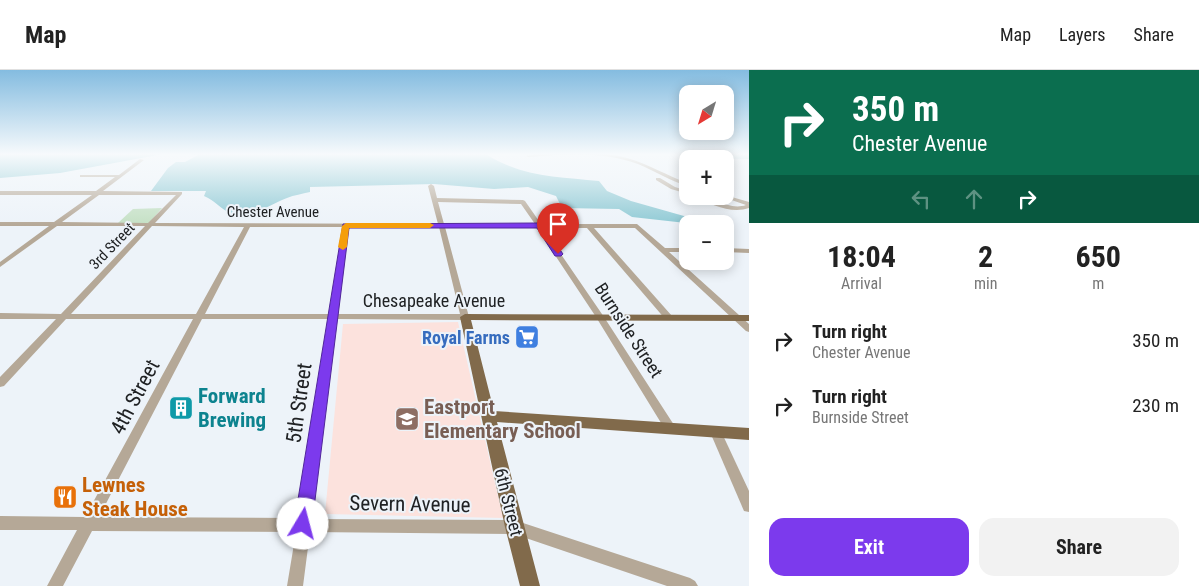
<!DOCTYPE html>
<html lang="en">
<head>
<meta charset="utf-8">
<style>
	body { margin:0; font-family:"Roboto Condensed",sans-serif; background:#f2f2f2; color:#222; height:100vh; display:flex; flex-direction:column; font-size:19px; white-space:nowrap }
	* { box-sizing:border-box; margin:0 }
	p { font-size:16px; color:#767676 }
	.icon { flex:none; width:28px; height:28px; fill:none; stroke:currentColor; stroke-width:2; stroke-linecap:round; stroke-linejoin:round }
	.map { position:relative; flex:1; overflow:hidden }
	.details { display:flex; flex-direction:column; background:#fff; width:450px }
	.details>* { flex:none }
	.guide { background:#0b6e4f; color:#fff; overflow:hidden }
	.needle { width:32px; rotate:218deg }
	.buttons { position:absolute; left:679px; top:15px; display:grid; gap:10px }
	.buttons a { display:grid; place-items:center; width:55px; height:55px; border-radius:10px; background:#fff; box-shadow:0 2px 12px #0003; font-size:25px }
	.pin { position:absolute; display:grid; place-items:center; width:42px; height:42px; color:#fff; margin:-51px -21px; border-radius:50% 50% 50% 0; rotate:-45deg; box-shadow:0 0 5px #0007 }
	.pin .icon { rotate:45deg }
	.me { position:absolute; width:55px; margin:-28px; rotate:8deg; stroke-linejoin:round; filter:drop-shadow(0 0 4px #0008) }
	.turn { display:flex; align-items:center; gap:18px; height:105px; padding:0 20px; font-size:22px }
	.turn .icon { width:65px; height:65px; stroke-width:2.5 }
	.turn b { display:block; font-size:35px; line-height:42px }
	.lanes { display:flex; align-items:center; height:48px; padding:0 20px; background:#0003; justify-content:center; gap:25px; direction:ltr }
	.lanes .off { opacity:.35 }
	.eta { display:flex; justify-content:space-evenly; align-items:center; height:85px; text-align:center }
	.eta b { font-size:30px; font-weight:700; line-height:35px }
	.action { display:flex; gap:10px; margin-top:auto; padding:10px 20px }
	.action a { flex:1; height:58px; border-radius:15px; background:#7c3aed; color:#fff; font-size:20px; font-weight:700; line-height:58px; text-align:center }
	.action a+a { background:#f2f2f2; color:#222 }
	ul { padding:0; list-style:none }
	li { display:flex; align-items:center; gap:15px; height:65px; padding:0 20px }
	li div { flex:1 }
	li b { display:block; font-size:19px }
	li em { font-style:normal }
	header { display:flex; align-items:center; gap:30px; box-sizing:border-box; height:70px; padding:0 25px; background:#fff; border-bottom:1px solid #e0e0e0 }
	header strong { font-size:24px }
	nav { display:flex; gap:28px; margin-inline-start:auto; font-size:18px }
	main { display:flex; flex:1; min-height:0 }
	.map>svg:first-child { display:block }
	.education { fill:#fce2dd }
	.green { fill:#c4e0c4 }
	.water { fill:#8ec9d4 }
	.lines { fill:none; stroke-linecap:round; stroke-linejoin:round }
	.minor { fill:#b5a897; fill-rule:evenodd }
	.major { fill:#816a4b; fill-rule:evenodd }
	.route { fill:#7c3aed; stroke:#51269a }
	.slow { fill:#f59e0b }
	.labels { text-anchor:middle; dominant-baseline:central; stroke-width:4; stroke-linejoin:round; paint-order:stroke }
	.far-street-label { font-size:15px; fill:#202224; stroke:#edf3f9 }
	.street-label { font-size:18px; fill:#202224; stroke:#edf3f9 }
	.shop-label { font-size:18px; font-weight:bold; fill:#366cbe; stroke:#edf3f9; text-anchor:end }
	.near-culture-label { font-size:21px; font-weight:bold; fill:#0d838f; stroke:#edf3f9; text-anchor:start }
	.near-street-label { font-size:21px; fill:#202224; stroke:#edf3f9 }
	.near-education-label { font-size:21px; font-weight:bold; fill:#785e54; stroke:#edf3f9; text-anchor:start }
	.near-food-label { font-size:21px; font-weight:bold; fill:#c56008; stroke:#edf3f9; text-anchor:start }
</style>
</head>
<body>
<header>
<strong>Map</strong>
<nav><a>Map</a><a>Layers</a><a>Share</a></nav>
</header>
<main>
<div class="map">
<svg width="749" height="516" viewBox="0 0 749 516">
	<rect width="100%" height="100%" fill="#edf3f9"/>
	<!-- education -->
	<polygon class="education" points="458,252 503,448 325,444 343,254"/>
	<!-- green -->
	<polygon class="green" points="162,138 149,153 118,153 133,139"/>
	<!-- water -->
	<g class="water">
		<polygon points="0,84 163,84 60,103 0,108"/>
		<path d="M189 84H486C521 107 559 107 599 111L607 121 631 131 698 150 686 153 632 147 619 139 562 138 556 126 528 117 494 119 434 114 310 117V122C302 124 294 125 287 128 270 134 249 151 230 143 221 139 214 130 204 126L206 121H151L168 98 176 92H185L198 85Z"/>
		<polygon points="677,84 749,84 749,89 698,88"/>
	</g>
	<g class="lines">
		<!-- minor -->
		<g class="minor">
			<path d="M539 84C568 84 599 80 627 88 649 94 667 106 688 113V116C670 111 655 101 638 94 603 81 565 84 528 87L526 86Z"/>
			<path d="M140 89 144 90 103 121 182 122V124L155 153 438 154 428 116 431 114 434 116 437 128 523 130 525 131 541 154H637L665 178H688V182H669L749 254V262L746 261 635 158H594L672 246 673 248 672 250H666L587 158H543L604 247 674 355 676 358 674 361 670 363 666 361 596 247 537 158 445 157 469 247 465 250 337 249 311 449 514 450 690 508 695 511 698 516H667L514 464 310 462 303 516H287L296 462 92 461 63 516H47L77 460H0V446L85 447 193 249H66L4 316 0 317V307L56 249H0V243L61 244 145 156H57L0 197V192L49 156H0V152H54L92 125H0V121H96L115 107H80V105H119ZM99 125H176L148 153 62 152ZM438 132 521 134 535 154H444ZM152 156 244 157 196 244H71ZM250 157H343L329 244H205ZM349 157H439L460 244H338ZM202 249H329L298 448 99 447Z"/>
			<polygon points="656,108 660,108 675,117 688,121 688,124 671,119 656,110"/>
			<path d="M725 125 749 132V138C732 144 710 135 695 126 713 126 729 141 746 135L720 126H725Z"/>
			<polygon points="725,178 749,179 749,183 725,182"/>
			<polygon points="716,357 720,359 749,421 749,442 744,441 710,362 712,359"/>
		</g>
		<!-- major -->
		<polygon class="major" points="465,244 749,245 749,251 471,250 494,341 749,358 749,370 497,352 540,516 520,516 505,457 460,247"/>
	</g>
	<!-- sky -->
	<linearGradient id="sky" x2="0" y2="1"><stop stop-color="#84bce0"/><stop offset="0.54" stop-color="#f7fafc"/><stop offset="1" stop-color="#f7fafc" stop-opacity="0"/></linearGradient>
	<rect width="749" height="156" fill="url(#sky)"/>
	<!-- route -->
	<polygon class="route" points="539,153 542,154 563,184 561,186 555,186 537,158 349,158 312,454 310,460 303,463 297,460 294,454 343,154"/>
	<!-- slow -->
	<polygon class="slow" points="346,153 430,153 434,155 430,158 349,158 347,177 343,180 338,177 342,156"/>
	<!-- icons -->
	<defs>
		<symbol id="supermarket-square" viewBox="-11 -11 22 22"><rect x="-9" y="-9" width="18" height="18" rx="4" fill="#3f7fe0" stroke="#edf3f9"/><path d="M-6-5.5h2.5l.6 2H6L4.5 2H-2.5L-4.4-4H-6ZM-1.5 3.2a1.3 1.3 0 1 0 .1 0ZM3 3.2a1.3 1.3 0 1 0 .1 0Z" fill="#fff"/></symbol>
		<symbol id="building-square" viewBox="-11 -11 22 22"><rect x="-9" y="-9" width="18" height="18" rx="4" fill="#0f9aa8" stroke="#edf3f9"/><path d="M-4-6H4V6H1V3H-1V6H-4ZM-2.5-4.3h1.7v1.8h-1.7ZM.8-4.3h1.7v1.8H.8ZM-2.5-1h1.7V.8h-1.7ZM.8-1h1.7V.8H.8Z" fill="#fff"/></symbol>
		<symbol id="school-square" viewBox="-11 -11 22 22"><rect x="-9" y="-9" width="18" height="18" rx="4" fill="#8d6e63" stroke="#edf3f9"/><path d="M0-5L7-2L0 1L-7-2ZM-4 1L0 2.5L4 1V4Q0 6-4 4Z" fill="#fff"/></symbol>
		<symbol id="restaurant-square" viewBox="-11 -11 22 22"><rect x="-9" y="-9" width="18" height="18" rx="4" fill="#e8710a" stroke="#edf3f9"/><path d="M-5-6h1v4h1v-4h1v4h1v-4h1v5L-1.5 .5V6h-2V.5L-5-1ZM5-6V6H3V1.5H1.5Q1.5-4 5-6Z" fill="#fff"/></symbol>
	</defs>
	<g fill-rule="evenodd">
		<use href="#supermarket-square" x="513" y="253" width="28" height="28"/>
		<use href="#building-square" x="167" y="324" width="28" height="28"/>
		<use href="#school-square" x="393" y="335" width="28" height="28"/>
		<use href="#restaurant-square" x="51" y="413" width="28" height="28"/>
	</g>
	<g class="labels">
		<!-- far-street labels -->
		<g class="far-street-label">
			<text x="273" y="142">Chester Avenue</text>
			<text transform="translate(112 176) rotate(-46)">3rd Street</text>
		</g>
		<!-- street labels -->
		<g class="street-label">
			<text x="434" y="230">Chesapeake Avenue</text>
			<text transform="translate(629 260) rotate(57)">Burnside Street</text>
			<text transform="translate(509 432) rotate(76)">6th Street</text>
		</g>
		<!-- shop labels -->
		<g class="shop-label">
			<text x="510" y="267">Royal Farms</text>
		</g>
		<!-- near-culture labels -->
		<g class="near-culture-label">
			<text x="198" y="326">Forward<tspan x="198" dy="24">Brewing</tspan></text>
		</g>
		<!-- near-street labels -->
		<g class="near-street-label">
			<text transform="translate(135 327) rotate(-62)">4th Street</text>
			<text transform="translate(299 333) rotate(-82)">5th Street</text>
			<text transform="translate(410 434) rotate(1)">Severn Avenue</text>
		</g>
		<!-- near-education labels -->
		<g class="near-education-label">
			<text x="424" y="337">Eastport<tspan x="424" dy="24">Elementary School</tspan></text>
		</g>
		<!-- near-food labels -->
		<g class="near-food-label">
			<text x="82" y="415">Lewnes<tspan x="82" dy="24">Steak House</tspan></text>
		</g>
	</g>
</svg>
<div class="buttons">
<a><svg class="needle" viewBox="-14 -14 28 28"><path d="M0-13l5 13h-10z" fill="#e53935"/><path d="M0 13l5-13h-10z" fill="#767676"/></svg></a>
<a>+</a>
<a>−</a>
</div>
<div class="pin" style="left:558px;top:184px;background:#d93025"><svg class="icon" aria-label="arrive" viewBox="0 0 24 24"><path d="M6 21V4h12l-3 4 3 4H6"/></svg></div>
<svg class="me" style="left:303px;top:454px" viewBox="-20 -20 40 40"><circle r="19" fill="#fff"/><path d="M0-13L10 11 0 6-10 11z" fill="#7c3aed"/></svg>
</div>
<section class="details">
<div class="guide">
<div class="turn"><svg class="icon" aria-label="right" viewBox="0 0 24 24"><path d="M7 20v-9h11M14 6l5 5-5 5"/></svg><div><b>350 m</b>Chester Avenue</div></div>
<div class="lanes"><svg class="icon off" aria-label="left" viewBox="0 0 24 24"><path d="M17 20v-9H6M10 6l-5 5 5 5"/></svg><svg class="icon off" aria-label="ahead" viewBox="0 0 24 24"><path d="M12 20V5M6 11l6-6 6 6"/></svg><svg class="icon" aria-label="right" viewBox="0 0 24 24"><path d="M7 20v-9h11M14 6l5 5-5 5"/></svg></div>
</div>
<div class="eta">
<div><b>18:04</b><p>Arrival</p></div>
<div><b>2</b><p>min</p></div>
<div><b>650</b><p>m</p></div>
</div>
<ul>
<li><svg class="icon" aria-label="right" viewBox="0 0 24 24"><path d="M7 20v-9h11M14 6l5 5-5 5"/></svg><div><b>Turn right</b><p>Chester Avenue</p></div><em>350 m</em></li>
<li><svg class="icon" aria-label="right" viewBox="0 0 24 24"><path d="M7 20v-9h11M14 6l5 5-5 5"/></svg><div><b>Turn right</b><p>Burnside Street</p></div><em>230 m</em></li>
</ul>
<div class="action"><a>Exit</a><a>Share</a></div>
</section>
</main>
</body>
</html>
